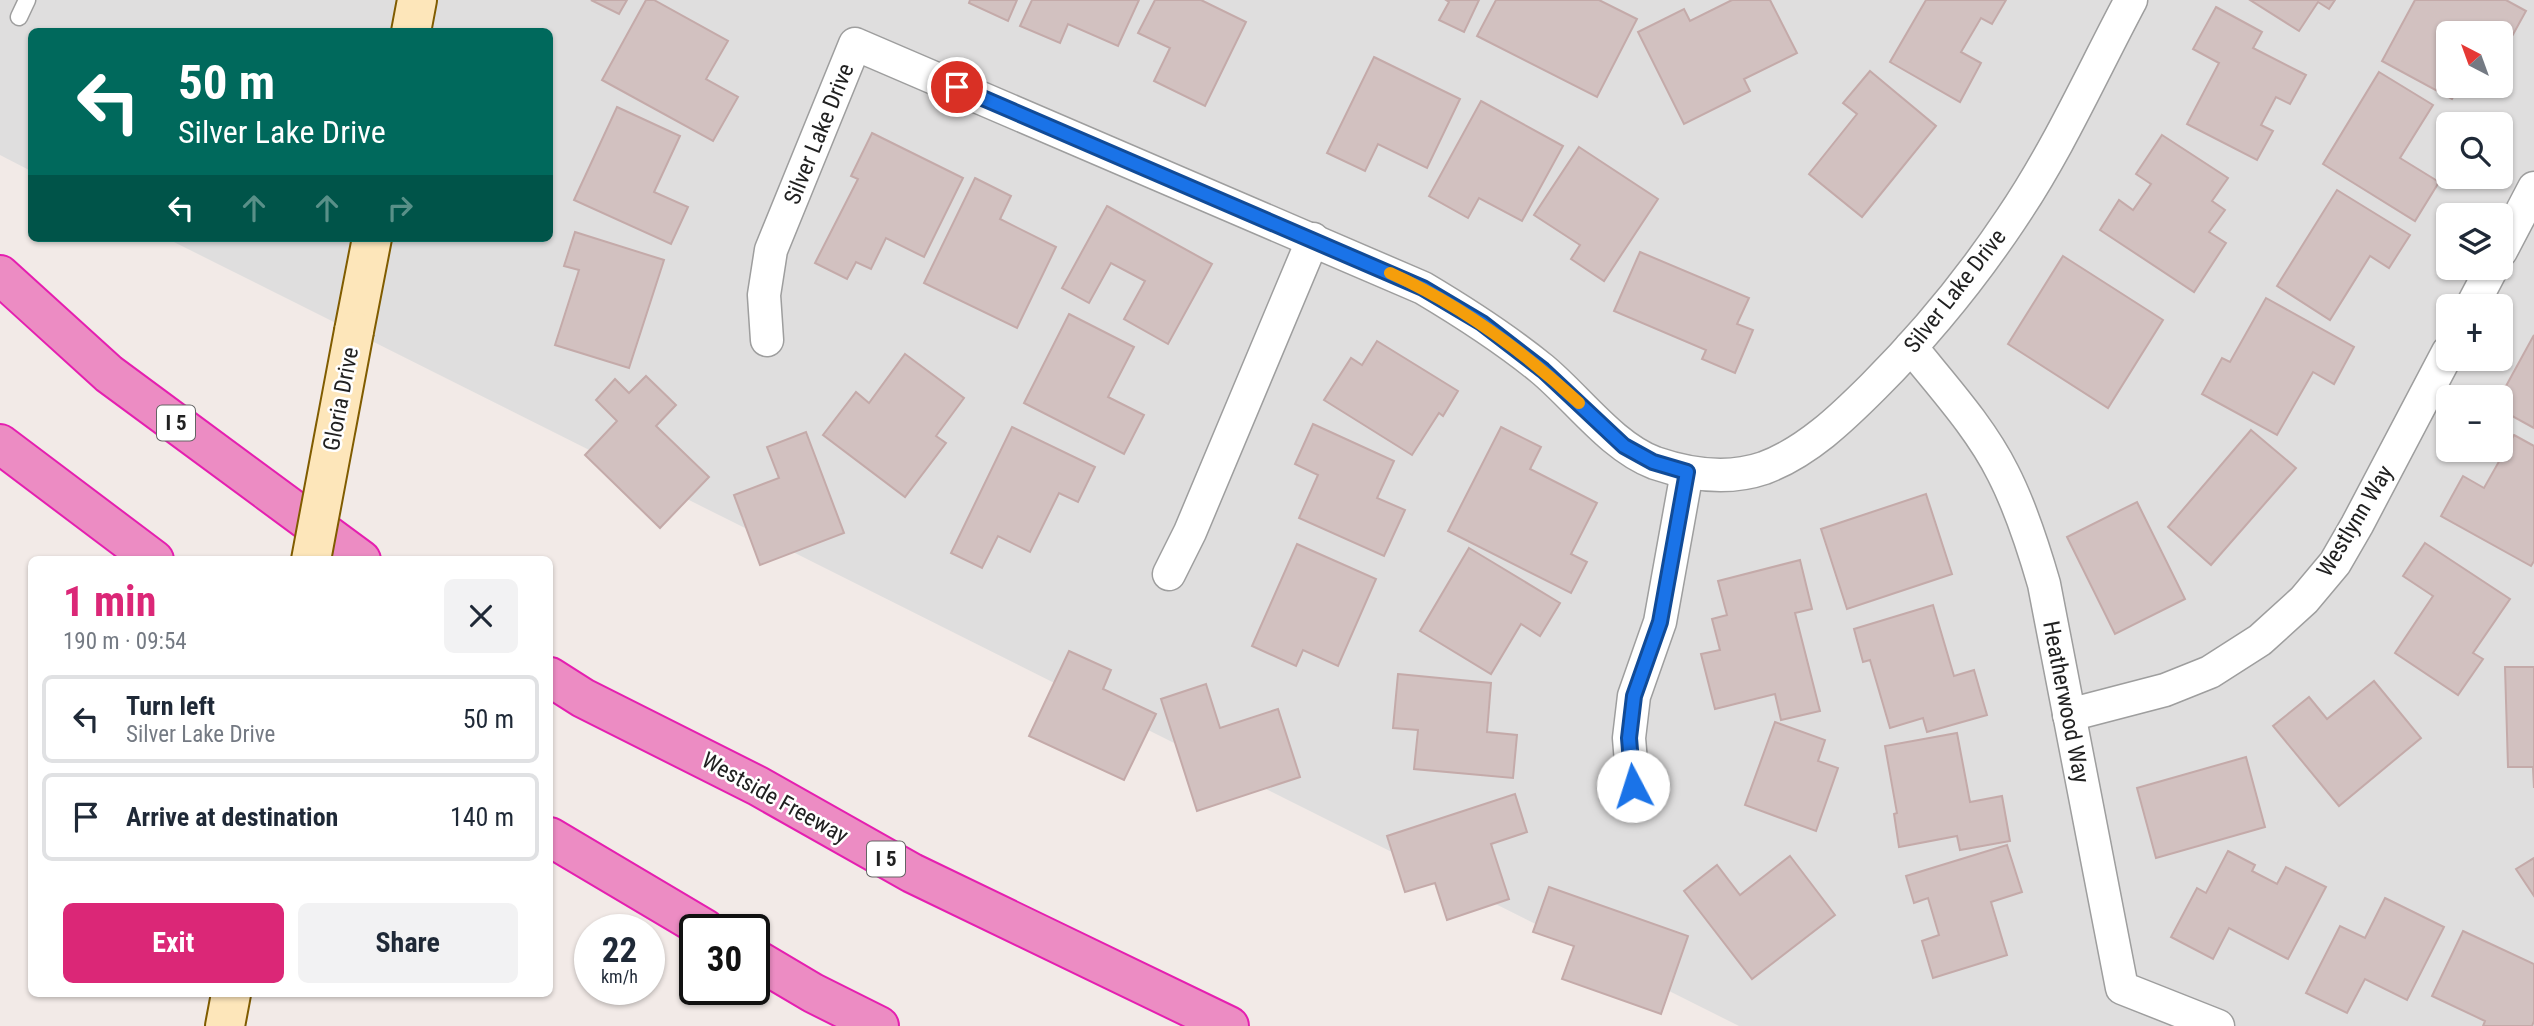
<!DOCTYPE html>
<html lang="en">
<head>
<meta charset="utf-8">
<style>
	body { margin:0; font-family:"Roboto Condensed",sans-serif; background:#f2f2f3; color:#1f2937; height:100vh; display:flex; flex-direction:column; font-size:26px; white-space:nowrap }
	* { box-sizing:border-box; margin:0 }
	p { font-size:23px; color:#747a83 }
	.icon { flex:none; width:38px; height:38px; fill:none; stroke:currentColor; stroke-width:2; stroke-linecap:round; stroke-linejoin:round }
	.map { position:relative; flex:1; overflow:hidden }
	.sheet { position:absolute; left:28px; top:556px; width:525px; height:441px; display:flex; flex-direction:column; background:#fff; border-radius:10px; box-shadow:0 2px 5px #0004 }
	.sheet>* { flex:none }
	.guide { position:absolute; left:28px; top:28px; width:525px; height:214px; border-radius:10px; box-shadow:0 2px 5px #0004; background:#00695c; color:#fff; overflow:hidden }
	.needle { width:46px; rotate:319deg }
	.fabs { position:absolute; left:2436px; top:21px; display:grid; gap:14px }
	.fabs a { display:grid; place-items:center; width:77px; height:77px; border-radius:10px; background:#fff; box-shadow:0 2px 5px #0004; font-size:35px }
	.speed { position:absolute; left:574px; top:914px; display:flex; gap:14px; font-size:35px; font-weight:700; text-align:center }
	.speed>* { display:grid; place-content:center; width:91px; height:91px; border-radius:50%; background:#fff; box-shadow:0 2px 5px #0004; line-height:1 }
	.speed small { font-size:18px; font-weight:400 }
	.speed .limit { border:4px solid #111; border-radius:10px; background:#fff; color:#111 }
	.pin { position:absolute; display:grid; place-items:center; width:60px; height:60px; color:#fff; margin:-30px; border:4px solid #fff; border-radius:50%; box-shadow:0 2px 7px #0007 }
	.me { position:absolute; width:77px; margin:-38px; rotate:355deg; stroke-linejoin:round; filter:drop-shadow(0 0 5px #0008) }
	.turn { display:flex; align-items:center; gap:24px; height:147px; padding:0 35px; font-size:32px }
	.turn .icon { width:91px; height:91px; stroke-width:2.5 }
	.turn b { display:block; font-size:49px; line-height:60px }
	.lanes { display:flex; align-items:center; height:66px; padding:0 35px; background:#0003; justify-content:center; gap:35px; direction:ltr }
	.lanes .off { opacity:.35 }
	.round { display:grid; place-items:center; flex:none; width:74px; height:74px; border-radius:10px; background:#f2f2f3 }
	.headline { display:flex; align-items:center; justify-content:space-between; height:119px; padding:0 35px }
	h1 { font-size:42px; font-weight:700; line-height:52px; color:#db2777 }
	.cta { display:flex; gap:14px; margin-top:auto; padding:14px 35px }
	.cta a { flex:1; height:80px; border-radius:10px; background:#db2777; color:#fff; font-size:28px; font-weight:700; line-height:80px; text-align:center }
	.cta a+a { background:#f2f2f3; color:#1f2937 }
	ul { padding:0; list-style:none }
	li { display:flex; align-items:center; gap:21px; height:88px; margin:0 14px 10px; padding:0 21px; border:4px solid #e0e1e3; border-radius:10px }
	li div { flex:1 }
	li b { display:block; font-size:26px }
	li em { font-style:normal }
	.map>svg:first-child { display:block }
	.residential { fill:#dfdede; fill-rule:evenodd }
	.building { fill:#d2c1c0; stroke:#c4aaa9; stroke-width:2 }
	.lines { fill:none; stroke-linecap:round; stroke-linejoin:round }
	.lane-casing { stroke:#9e9e9e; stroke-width:19 }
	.street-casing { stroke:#9e9e9e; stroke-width:35 }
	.secondary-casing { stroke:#805c00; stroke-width:42 }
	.highway-casing { stroke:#e51fb0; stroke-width:42 }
	.lane { stroke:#fff; stroke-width:16 }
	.street { stroke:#fff; stroke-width:32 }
	.secondary { stroke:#fde6ba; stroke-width:38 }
	.highway { stroke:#ec8cc3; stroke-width:38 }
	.secondary-bridge-casing { stroke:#805c00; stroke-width:42; stroke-linecap:butt }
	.secondary-bridge { stroke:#fde6ba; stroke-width:38 }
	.route-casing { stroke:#114b97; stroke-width:18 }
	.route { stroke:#1a73e8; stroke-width:12 }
	.slow { stroke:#f59e0b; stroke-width:12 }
	.labels { text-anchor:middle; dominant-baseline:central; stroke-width:5; stroke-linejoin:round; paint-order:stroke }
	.shield { fill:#fff; stroke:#646464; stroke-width:2 }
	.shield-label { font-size:21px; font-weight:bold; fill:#212121 }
	.street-label { font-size:23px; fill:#212121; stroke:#fff }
</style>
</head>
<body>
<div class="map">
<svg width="2534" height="1026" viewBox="0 0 2534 1026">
	<rect width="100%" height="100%" fill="#f2eae7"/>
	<!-- residential -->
	<path class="residential" d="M0 0H2534V1026H1739L166 238H550V32H32L31 171 0 155ZM2448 33H2501V86H2448ZM2448 124H2501V177H2448ZM2448 215H2501V268H2448ZM2448 306H2501V359H2448ZM2448 397H2501V450H2448Z"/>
	<!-- building -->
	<g class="building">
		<polygon points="591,0 627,0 619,14"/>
		<polygon points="646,0 654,0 728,41 706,79 738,97 713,141 602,80"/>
		<polygon points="970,0 1017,0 1008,21 969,3"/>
		<polygon points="1032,0 1139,0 1118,46 1068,24 1060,43 1020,26"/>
		<polygon points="1155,0 1201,0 1246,22 1205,106 1154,81 1170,48 1138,33"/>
		<polygon points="1446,0 1479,0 1464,32 1439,20 1449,2"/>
		<polygon points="1496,0 1599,0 1637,19 1597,97 1477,36"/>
		<polygon points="1732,0 1770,0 1797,53 1744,79 1750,91 1684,124 1638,32 1684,9 1690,21"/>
		<polygon points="1926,0 2006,0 1992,24 1981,18 1961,52 1981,63 1960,102 1890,62"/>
		<polygon points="2250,0 2335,0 2329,9 2318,2 2299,31"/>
		<polygon points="2415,0 2506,0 2526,11 2505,49 2501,47 2501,33 2448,33 2448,86 2459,86 2452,99 2382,61"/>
		<polygon points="2216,7 2262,32 2253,48 2306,75 2290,104 2276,97 2261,125 2273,131 2257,160 2187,124 2219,63 2193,49"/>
		<polygon points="1374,57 1460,99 1427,168 1378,144 1365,171 1327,153"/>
		<polygon points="1870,71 1936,126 1862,217 1809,174 1857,114 1843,103"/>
		<polygon points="2379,72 2433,105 2400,158 2439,182 2415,221 2323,164"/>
		<polygon points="1481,101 1563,146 1522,221 1479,198 1468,218 1429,196"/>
		<polygon points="617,107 680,136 654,192 688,207 671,244 574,200"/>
		<polygon points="872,133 963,178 924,257 886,238 871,269 856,262 847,279 815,263 858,179 851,176"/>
		<polygon points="2162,135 2228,178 2212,201 2225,210 2209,232 2226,243 2194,292 2100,230 2119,200 2133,210 2151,184 2136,174"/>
		<polygon points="1579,147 1658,199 1604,281 1571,259 1580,245 1534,215"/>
		<polygon points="975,178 1011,196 1000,219 1056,247 1017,328 924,283"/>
		<polygon points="2337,190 2410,235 2389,268 2370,256 2330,320 2277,286"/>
		<polygon points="1107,206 1212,264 1168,344 1124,319 1145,281 1111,263 1089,303 1062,288"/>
		<polygon points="575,232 664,260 629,368 555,345 579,270 564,266"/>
		<polygon points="1640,252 1749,298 1737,324 1753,330 1735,373 1702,359 1706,350 1614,311"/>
		<polygon points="2063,256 2163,320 2108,408 2008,344"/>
		<polygon points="2266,298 2354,347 2334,384 2313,372 2277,435 2202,394 2222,358 2230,362"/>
		<polygon points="1069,314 1134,347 1108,397 1144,415 1124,454 1024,403"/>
		<polygon points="2534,335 2534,428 2501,410 2500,397"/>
		<polygon points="1377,341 1458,391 1443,416 1439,413 1412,455 1324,400 1351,358 1362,365"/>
		<polygon points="905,354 964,398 936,436 946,443 905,497 823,435 856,392 869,403"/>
		<polygon points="646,376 676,405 656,426 709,477 660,528 585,455 617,421 596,400 615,379 629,393"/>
		<polygon points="1313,424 1394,461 1377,498 1405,510 1384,556 1299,518 1318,475 1295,464"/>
		<polygon points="1012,427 1095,467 1078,502 1059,493 1030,552 998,536 982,568 951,553"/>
		<polygon points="1501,427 1541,447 1530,469 1597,503 1571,554 1587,562 1571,593 1448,531"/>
		<polygon points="2251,430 2296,468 2211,565 2168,527"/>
		<polygon points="806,432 844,533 760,565 734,495 779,478 767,447"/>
		<polygon points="2514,435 2534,446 2534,561 2531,566 2441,516 2463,476 2484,488"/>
		<polygon points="1926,494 1952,574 1847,609 1821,529"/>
		<polygon points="2137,502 2185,599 2115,634 2067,537"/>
		<polygon points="2425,543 2510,599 2473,653 2483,659 2458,695 2395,653 2433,596 2403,576"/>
		<polygon points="1297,544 1376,579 1338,666 1303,650 1296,666 1252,646"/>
		<polygon points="1469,548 1560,603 1540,636 1521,624 1491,674 1420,631"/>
		<polygon points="1800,560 1812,609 1795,613 1820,711 1781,720 1775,694 1715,709 1701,654 1720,650 1712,619 1727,615 1718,581"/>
		<polygon points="1933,605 1954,676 1974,670 1987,715 1927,732 1923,718 1890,728 1870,660 1863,662 1854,629"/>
		<polygon points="1069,651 1111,670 1103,689 1156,714 1124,780 1029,736"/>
		<polygon points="2505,667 2534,667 2534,788 2533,767 2508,767"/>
		<polygon points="1398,674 1491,683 1487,732 1517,735 1513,778 1414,769 1418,730 1393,728"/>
		<polygon points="2374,681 2421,738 2339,806 2273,726 2309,697 2327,719"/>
		<polygon points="1206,684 1220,728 1278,709 1300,777 1197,811 1161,699"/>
		<polygon points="1775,722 1825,740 1818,761 1838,768 1816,831 1745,805"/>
		<polygon points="1957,733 1970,802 2002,796 2010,841 1960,850 1957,836 1899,847 1894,814 1897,813 1885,746"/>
		<polygon points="2246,757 2265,827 2156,858 2137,788"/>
		<polygon points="1515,794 1527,832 1491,844 1509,899 1447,920 1435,883 1405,892 1387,836"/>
		<polygon points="2007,845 2022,892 1991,902 2007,955 1933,978 1922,941 1939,935 1928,898 1914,903 1906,876"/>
		<polygon points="2228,851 2255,865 2252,871 2277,884 2286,867 2326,887 2288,959 2229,928 2213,959 2171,937 2197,888 2206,893"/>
		<polygon points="1790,856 1835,915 1752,979 1684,891 1717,865 1740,895"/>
		<polygon points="2534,858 2534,896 2516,869"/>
		<polygon points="1549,887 1688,936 1661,1014 1562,979 1574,946 1533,932"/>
		<polygon points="2385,898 2444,927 2407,1000 2365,979 2347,1013 2306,993 2340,926 2365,938"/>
		<polygon points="2463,931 2534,964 2534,1021 2532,1026 2483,1026 2485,1021 2432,996"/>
	</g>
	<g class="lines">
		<defs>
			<polyline id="lane" points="19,17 27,0"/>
			<g id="street">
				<polyline points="2501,251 2534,188"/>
				<polyline points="2472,306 2492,268"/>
				<path d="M767 340 764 295 771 250 855 44 1423 288C1465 313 1504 338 1542 369 1577 398 1612 447 1655 463 1690 475 1729 480 1764 468 1807 452 1842 418 1874 386 1925 335 1971 279 2011 219 2058 150 2092 73 2131 0"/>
				<path d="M1911 347C1943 387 1980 427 2003 473 2021 508 2033 546 2044 584L2122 988 2218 1026"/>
				<polyline points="1169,574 1190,532 1313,239"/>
				<polyline points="2069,715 2165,690 2210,672 2260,640 2304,600 2335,563 2357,525 2448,352"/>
				<polyline points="1633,786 1629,738 1634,696 1660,622 1687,472"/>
			</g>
			<g id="secondary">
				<polyline points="411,32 417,0"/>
				<polyline points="354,331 372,238"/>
				<polyline points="225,1026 231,994"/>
			</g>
			<g id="highway">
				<polyline points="0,275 109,374 361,560"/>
				<polyline points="0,444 154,560"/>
				<polyline points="550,677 583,698 758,786 912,873 1229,1026"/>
				<polyline points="550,837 705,929"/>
				<polyline points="754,958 813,993 879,1026"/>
			</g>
		</defs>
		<!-- lane casing -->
		<use href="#lane" class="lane-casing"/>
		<!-- street casing -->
		<use href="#street" class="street-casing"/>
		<!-- secondary casing -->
		<use href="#secondary" class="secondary-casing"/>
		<!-- highway casing -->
		<use href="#highway" class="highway-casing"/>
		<!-- lane -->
		<use href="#lane" class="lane"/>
		<!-- street -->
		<use href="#street" class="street"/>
		<!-- secondary -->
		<use href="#secondary" class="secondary"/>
		<!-- highway -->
		<use href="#highway" class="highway"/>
		<defs>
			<polyline id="secondary-bridge" points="311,560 354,331"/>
		</defs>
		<!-- secondary-bridge casing -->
		<use href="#secondary-bridge" class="secondary-bridge-casing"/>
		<!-- secondary-bridge -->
		<use href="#secondary-bridge" class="secondary-bridge"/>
	</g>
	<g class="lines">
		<defs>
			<polyline id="route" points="957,87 1423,288 1482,323 1543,370 1624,446 1653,462 1687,472 1660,622 1634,696 1629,738 1633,786"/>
		</defs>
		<!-- route casing -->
		<use href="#route" class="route-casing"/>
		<!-- route -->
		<use href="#route" class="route"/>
		<!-- slow -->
		<path class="slow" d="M1390 273C1461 305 1522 350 1579 403"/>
	</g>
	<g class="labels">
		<!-- shield labels -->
		<g class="shield">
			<rect x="157" y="405.5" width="38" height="35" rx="5"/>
			<rect x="867" y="841.5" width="38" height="35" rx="5"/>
		</g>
		<g class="shield-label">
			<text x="176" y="423">I 5</text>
			<text x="886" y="859">I 5</text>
		</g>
		<!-- street labels -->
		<g class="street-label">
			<text transform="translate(819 134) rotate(-68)">Silver Lake Drive</text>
			<text transform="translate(1955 291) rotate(-52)">Silver Lake Drive</text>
			<text transform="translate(341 399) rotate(-79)">Gloria Drive</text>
			<text transform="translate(2355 521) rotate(-59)">Westlynn Way</text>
			<text transform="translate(2066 702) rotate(79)">Heatherwood Way</text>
			<text transform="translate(775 798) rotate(29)">Westside Freeway</text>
		</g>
	</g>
</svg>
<div class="fabs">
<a><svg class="needle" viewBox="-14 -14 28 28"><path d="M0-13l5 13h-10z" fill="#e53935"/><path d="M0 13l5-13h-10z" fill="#747a83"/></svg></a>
<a><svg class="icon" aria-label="search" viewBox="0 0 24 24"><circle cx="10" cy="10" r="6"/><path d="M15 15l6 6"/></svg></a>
<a><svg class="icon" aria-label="layers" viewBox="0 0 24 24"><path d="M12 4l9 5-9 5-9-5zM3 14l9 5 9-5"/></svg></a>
<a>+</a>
<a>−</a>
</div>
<div class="speed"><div>22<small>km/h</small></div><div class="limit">30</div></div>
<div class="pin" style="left:957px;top:87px;background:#d93025"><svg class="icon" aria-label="arrive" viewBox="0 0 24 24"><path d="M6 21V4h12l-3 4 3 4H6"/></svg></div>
<svg class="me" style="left:1633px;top:786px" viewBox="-20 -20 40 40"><circle r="19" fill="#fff"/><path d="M0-13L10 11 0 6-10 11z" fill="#1a73e8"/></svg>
<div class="guide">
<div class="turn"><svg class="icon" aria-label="left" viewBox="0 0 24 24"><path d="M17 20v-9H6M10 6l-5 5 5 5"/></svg><div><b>50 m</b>Silver Lake Drive</div></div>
<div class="lanes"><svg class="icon" aria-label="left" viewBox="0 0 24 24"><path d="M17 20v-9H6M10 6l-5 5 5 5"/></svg><svg class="icon off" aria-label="ahead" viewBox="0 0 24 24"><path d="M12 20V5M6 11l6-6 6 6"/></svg><svg class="icon off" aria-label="ahead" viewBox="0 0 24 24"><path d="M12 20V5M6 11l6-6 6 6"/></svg><svg class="icon off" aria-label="right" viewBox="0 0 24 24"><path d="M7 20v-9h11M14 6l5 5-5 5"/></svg></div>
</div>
<section class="sheet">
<div class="headline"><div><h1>1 min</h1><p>190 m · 09:54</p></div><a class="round"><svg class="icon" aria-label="close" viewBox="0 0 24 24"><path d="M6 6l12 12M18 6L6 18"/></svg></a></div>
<ul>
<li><svg class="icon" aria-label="left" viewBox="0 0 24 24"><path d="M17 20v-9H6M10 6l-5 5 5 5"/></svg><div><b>Turn left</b><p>Silver Lake Drive</p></div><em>50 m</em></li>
<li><svg class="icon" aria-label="arrive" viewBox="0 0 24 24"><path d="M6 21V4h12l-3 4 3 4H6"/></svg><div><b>Arrive at destination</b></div><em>140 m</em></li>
</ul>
<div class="cta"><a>Exit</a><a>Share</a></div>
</section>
</div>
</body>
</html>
